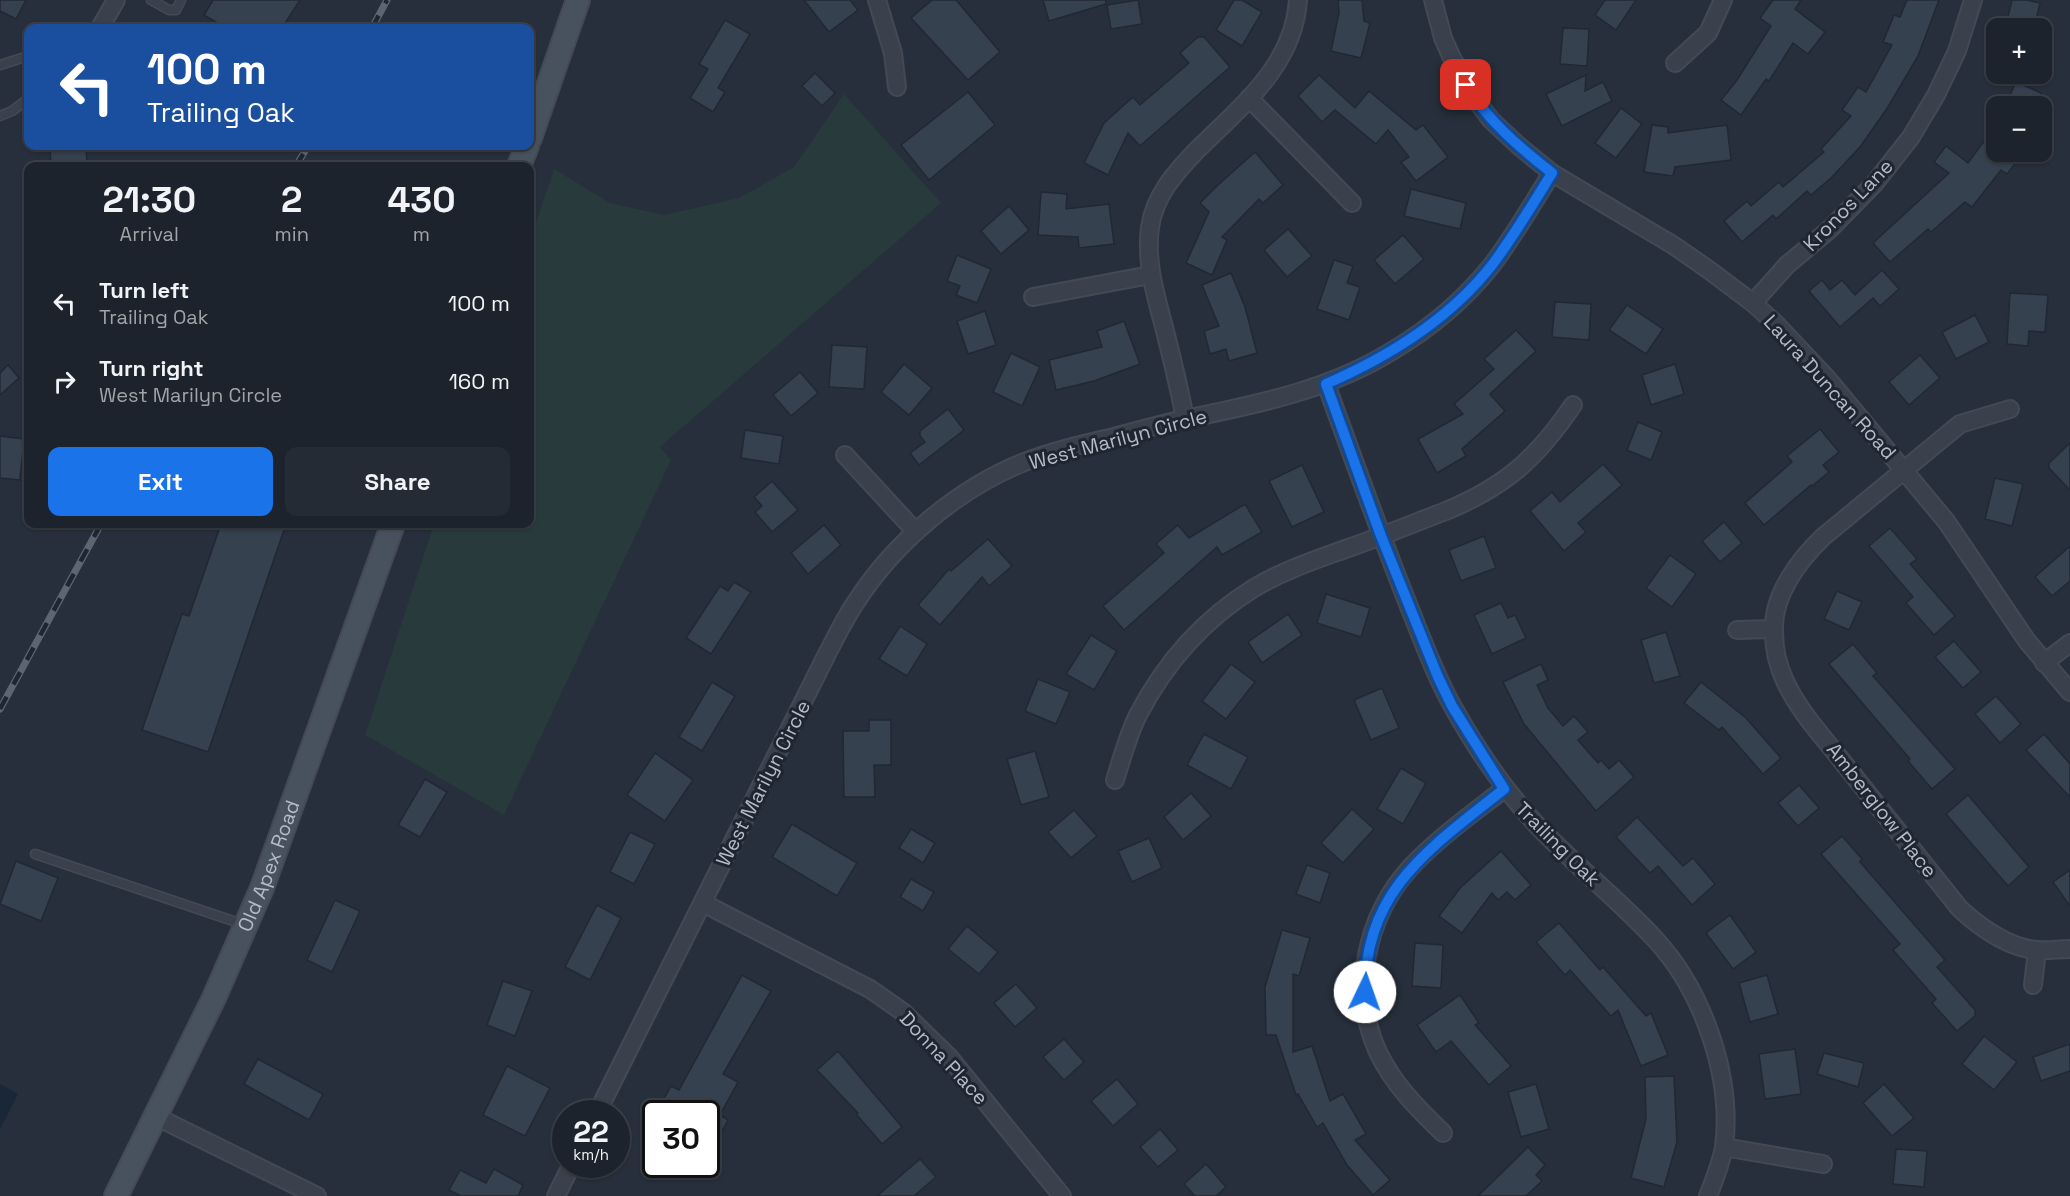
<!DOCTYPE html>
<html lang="en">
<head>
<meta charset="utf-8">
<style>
	body { margin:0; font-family:"Space Grotesk",sans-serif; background:#252b34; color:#f1f3f6; height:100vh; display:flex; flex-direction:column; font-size:22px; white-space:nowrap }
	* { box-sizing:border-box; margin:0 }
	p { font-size:20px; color:#a0a4a9 }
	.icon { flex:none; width:33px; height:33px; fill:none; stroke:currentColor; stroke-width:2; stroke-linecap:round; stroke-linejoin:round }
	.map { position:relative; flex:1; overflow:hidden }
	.sheet { position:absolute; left:24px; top:162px; width:510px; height:366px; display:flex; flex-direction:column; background:#1c232c; border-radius:12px; box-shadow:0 2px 4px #0004,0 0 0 2px #3a4048 }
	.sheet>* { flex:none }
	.hud { position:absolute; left:24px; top:24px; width:510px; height:126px; border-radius:12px; box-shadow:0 2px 4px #0004,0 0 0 2px #3a4048; background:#1a4fa0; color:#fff; overflow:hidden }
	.controls { position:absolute; left:1986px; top:18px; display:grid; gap:12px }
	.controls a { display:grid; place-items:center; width:66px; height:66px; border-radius:12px; background:#1c232c; box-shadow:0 2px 4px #0004,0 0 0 2px #3a4048; font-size:30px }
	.speed { position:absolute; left:552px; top:1100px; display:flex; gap:12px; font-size:30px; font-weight:700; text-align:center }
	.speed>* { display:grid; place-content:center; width:78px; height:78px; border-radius:50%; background:#1c232c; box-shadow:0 2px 4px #0004,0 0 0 2px #3a4048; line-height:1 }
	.speed small { font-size:15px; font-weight:400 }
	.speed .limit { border:3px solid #111; border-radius:9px; background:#fff; color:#111 }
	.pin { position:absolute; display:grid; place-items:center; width:51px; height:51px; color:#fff; margin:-26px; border-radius:12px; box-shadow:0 3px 9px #0006 }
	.me { position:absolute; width:66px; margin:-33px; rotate:3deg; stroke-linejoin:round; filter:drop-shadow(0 0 4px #0008) }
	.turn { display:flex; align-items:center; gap:21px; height:126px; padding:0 24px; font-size:27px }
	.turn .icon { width:78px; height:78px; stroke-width:2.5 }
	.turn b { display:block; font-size:42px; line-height:51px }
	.eta { display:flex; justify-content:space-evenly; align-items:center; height:102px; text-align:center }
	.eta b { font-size:36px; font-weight:700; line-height:42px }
	.cta { display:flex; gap:12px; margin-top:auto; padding:12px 24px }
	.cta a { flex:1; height:69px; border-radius:12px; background:#1a73e8; color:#fff; font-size:24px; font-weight:700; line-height:69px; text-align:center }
	.cta a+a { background:#252b34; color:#f1f3f6 }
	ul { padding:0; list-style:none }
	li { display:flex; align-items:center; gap:18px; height:78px; padding:0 24px }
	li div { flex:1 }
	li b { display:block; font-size:22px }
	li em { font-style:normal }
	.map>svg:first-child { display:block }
	.green { fill:#283a3c }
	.water { fill:#1a2738 }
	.building { fill:#35414f; stroke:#212833; stroke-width:1.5 }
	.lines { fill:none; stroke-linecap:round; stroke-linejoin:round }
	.service-casing { stroke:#434a55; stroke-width:11 }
	.minor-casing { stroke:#434a55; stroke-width:20 }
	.secondary-casing { stroke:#434a55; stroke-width:26 }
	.service { stroke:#3a414c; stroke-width:8 }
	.minor { stroke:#3a414c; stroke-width:16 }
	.secondary { stroke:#48515e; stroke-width:22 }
	.rail-casing { stroke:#5c6672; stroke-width:7 }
	.rail { stroke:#1f2631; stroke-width:4.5; stroke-dasharray:14; stroke-linecap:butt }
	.route-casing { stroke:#114b97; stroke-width:15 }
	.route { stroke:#1a73e8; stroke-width:10 }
	.labels { text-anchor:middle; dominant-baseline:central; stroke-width:6; stroke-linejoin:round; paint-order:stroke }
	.street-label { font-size:20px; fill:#b5bcc7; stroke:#1f2631 }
</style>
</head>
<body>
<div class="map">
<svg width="2070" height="1196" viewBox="0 0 2070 1196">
	<rect width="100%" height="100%" fill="#262f3b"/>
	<!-- green -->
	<polygon class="green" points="844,94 941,203 660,447 671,460 504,815 365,735 434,524 530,524 530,241 554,169 610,203 664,215 739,198 794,167"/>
	<!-- water -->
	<polygon class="water" points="0,1084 18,1094 0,1129"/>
	<!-- building -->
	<g class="building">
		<polygon points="0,0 26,0 16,19 0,11"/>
		<polygon points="213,0 300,0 282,28 226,28 204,15"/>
		<polygon points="804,0 850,0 858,10 829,32"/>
		<polygon points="932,0 956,0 1000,52 968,80 911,18"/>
		<polygon points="1043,0 1106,0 1106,4 1049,21"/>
		<polygon points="1138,0 1142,24 1111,29 1107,5"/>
		<polygon points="1234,0 1242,0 1262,12 1242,46 1216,30"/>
		<polygon points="1338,0 1362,0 1364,21 1370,23 1361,58 1331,51 1339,13"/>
		<polygon points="1605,0 1636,0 1616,30 1595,15"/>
		<polygon points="1773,0 1801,0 1795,9 1825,32 1808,54 1793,43 1769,81 1766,79 1741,115 1721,100 1737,80 1771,26 1760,18"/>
		<polygon points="1907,0 1939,0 1918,56 1888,107 1860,147 1831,178 1811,195 1807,191 1776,219 1773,215 1742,242 1724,221 1747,201 1751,206 1779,182 1783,187 1824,152 1821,149 1851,116 1842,110 1858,87 1866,92 1892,45 1883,42 1894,15 1900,17"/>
		<polygon points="2012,0 2027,0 2040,3 2034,28 2006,25"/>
		<polygon points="725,20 750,34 718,88 725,92 713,112 690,98 708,69 699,64"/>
		<polygon points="1563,28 1589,29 1587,66 1560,64"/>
		<polygon points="1198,37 1204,37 1230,67 1140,146 1128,133 1108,175 1084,163 1104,123 1133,97 1140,105 1189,63 1180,53"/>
		<polygon points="815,73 835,93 822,106 802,86"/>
		<polygon points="1319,75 1355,108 1369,91 1416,130 1423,125 1448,157 1416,181 1401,162 1409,157 1388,130 1376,144 1335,110 1322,122 1298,96"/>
		<polygon points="1586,75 1585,91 1603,82 1612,101 1562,126 1546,94"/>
		<polygon points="2016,82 2041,93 2037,106 2005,106"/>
		<polygon points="968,92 995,125 929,180 901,145"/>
		<polygon points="1621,108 1642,124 1616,158 1595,143"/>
		<polygon points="1652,125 1668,127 1668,133 1727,125 1731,160 1675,167 1673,176 1644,172"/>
		<polygon points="1996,125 1996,152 2024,152 2007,174 2001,170 1972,207 1965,202 1931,232 1928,229 1890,262 1873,243 1949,173 1934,162 1946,146 1968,163"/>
		<polygon points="50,146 86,146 87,166 51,166"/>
		<polygon points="1255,152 1283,185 1263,203 1259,199 1222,237 1227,240 1212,275 1186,263 1209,212 1200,203 1218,185"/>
		<polygon points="1411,189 1466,203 1460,229 1404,216"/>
		<polygon points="1041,192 1067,194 1066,209 1109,204 1114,244 1079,248 1078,237 1038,235"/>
		<polygon points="1009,206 1029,230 1001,254 981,231"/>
		<polygon points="1288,229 1312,256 1287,277 1264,250"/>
		<polygon points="1403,235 1424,259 1395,284 1374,260"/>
		<polygon points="957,255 991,269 977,303 956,295 960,286 947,281"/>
		<polygon points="1334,260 1353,266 1347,283 1360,287 1349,320 1317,309"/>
		<polygon points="1882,270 1899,289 1880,306 1873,298 1840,327 1809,291 1822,280 1830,290 1842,280 1855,295"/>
		<polygon points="1231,273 1245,307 1257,353 1229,361 1226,349 1210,354 1204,331 1219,326 1202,285"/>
		<polygon points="2010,293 2048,295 2045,332 2029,331 2028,346 2007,344"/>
		<polygon points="1555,302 1591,304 1589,340 1552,337"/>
		<polygon points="1627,305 1663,329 1646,354 1609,330"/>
		<polygon points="985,311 996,345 968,354 957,321"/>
		<polygon points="1975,315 1989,342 1956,359 1942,332"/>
		<polygon points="1124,321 1140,364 1094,381 1056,390 1049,360 1102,347 1097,331"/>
		<polygon points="1516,330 1536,351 1490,394 1505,411 1462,449 1466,456 1437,473 1418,439 1463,414 1454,404 1494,369 1484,359"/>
		<polygon points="832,345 867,347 864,389 829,387"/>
		<polygon points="1011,353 1040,367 1022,406 993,392"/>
		<polygon points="1920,355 1940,378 1909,405 1889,382"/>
		<polygon points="904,364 932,388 909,415 881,392"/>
		<polygon points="1675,364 1684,394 1651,405 1642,375"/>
		<polygon points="8,365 19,378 0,395 0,373"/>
		<polygon points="800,372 818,393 791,416 773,395"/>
		<polygon points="948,409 964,430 919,465 910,453 925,442 920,436 920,431"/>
		<polygon points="1638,422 1662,432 1651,460 1627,450"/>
		<polygon points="1820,429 1839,452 1823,465 1829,472 1812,486 1811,485 1764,525 1745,503 1792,462 1787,456"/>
		<polygon points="745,430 783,436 779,464 741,458"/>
		<polygon points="0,436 24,439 20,480 0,478"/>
		<polygon points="2070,443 2070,490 2049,468 2049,463"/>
		<polygon points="1603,464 1622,485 1578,523 1586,532 1564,551 1530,511 1552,492 1560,502"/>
		<polygon points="1302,465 1324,512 1292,527 1269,481"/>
		<polygon points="1995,478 2023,484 2012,526 1985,519"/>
		<polygon points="772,481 798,510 772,532 755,512 762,506 754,497"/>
		<polygon points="1245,504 1262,532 1222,555 1217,547 1124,630 1103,606 1164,553 1156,544 1178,525 1189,538"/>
		<polygon points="1724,522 1742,543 1720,562 1702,541"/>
		<polygon points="221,524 286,524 208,752 142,730 182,614 189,616"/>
		<polygon points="824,525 841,545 808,574 791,553"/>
		<polygon points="1890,528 1917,559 1910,564 1955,616 1934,635 1906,603 1913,597 1869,546"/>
		<polygon points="1484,536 1496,568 1461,581 1449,550"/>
		<polygon points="988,539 1012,566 989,586 982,577 940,625 918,605 949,569 951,571"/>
		<polygon points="2070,546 2070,581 2052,596 2035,577"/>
		<polygon points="1670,555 1696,574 1672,607 1646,588"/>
		<polygon points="734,582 751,592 711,654 686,638 720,586 728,591"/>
		<polygon points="1837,591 1862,602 1849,630 1824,619"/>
		<polygon points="1326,594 1370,608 1361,637 1317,623"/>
		<polygon points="1501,603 1508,618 1515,615 1526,638 1492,654 1474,615"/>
		<polygon points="1288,614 1302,635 1262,663 1248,642"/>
		<polygon points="900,626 927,644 907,676 879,659"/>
		<polygon points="1666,632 1680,676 1654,683 1641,640"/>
		<polygon points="1091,635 1117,651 1094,690 1066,674"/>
		<polygon points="1954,641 1981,672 1963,688 1935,657"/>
		<polygon points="1853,644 1877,673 1873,676 1955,769 1932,789 1908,761 1910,759 1829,664"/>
		<polygon points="1231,664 1255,682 1226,719 1202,701"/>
		<polygon points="1541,664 1548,680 1537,685 1548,708 1563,726 1574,716 1588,732 1578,740 1598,763 1601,760 1609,769 1619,760 1634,777 1596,811 1524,724 1503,682"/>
		<polygon points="1038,679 1070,692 1056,724 1025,711"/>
		<polygon points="712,682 735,696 702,751 679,737"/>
		<polygon points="1701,682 1746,718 1781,758 1763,774 1722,727 1719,730 1684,703"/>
		<polygon points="1382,688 1399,728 1371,740 1354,700"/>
		<polygon points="1996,696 2021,724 2000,743 1975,714"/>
		<polygon points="869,720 891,720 891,765 874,765 875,797 844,797 843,731 869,731"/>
		<polygon points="1204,734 1248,757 1231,789 1187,765"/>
		<polygon points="2044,734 2070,764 2070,797 2026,750"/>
		<polygon points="1035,751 1049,797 1021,805 1007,759"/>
		<polygon points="655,753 693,780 665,821 627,795"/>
		<polygon points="1401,768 1426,783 1403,824 1377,809"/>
		<polygon points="425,779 447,792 420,837 398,825"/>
		<polygon points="1799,785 1819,808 1798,826 1778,803"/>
		<polygon points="1191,793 1211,816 1183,840 1164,817"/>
		<polygon points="1968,795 2029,867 2008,886 1946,814"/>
		<polygon points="1352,809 1374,829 1343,863 1321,843"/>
		<polygon points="1074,810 1097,836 1071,858 1048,832"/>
		<polygon points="1637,817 1683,866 1693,858 1715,884 1692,905 1658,866 1650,873 1616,837"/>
		<polygon points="792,824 857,863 837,896 772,857"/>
		<polygon points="911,829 935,843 923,863 899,848"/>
		<polygon points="630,832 655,844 634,884 610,872"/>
		<polygon points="1842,836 1862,859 1860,862 1945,960 1937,967 1975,1010 1975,1016 1957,1031 1932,1003 1936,999 1893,950 1900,944 1821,854"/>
		<polygon points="1149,838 1162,868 1132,882 1118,851"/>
		<polygon points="1501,851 1531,885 1515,900 1507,892 1498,900 1492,893 1462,933 1439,916 1460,888"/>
		<polygon points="16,861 58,878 41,921 0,904"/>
		<polygon points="1307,865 1330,873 1320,903 1296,894"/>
		<polygon points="2070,870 2070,906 2053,882"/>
		<polygon points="911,879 934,892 923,911 900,897"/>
		<polygon points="335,900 360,911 332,972 307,960"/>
		<polygon points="597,905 621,918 590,980 565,967"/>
		<polygon points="1730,915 1756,952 1733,969 1706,933"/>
		<polygon points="1559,923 1600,970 1603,967 1646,1016 1651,1013 1668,1055 1641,1066 1618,1010 1611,1016 1570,970 1565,975 1536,942"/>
		<polygon points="967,926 998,952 979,974 948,949"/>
		<polygon points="1282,930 1310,938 1299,976 1293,974 1293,1052 1312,1046 1330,1101 1343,1094 1366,1134 1355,1140 1390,1180 1373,1195 1347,1165 1323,1123 1317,1127 1298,1094 1296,1095 1276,1035 1266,1035 1265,987"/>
		<polygon points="1415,943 1443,945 1441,988 1412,986"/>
		<polygon points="742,975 771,991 723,1074 738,1082 720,1115 728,1120 716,1142 708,1137 706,1140 706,1113 656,1113 671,1086 679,1090"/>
		<polygon points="1767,975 1778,1014 1750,1022 1739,983"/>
		<polygon points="503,981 532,991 515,1036 487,1025"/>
		<polygon points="1016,984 1037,1008 1015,1027 994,1003"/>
		<polygon points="1460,995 1479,1023 1475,1025 1511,1066 1489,1085 1451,1041 1436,1052 1417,1025"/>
		<polygon points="1984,1036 2017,1062 1994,1090 1962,1064"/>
		<polygon points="1064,1039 1084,1062 1064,1080 1043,1057"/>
		<polygon points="2070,1044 2070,1071 2041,1081 2033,1057"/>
		<polygon points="1795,1049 1801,1094 1765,1099 1759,1054"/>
		<polygon points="838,1051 902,1127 882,1144 856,1114 858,1113 817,1070"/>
		<polygon points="1824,1053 1864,1063 1858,1087 1817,1074"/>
		<polygon points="258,1059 323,1094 309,1120 244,1084"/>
		<polygon points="507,1066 550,1088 525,1136 483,1115"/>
		<polygon points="1674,1076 1677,1142 1664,1187 1631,1178 1646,1119 1645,1077"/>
		<polygon points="1117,1079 1138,1104 1113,1126 1091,1101"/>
		<polygon points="1536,1084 1549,1129 1521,1137 1508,1092"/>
		<polygon points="1884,1084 1914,1118 1892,1136 1863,1103"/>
		<polygon points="1160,1129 1178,1150 1158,1167 1140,1147"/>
		<polygon points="1528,1147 1545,1165 1536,1175 1542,1181 1526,1196 1478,1196"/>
		<polygon points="1896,1149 1927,1151 1924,1187 1893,1184"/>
		<polygon points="920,1159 936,1177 914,1196 877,1196"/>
		<polygon points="1206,1164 1226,1187 1216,1196 1195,1196 1184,1184"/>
		<polygon points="494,1169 523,1185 518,1196 461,1196 449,1190 460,1170 486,1183"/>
	</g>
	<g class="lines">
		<defs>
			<g id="service">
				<polyline points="151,0 169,10 176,10 181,0"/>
				<polyline points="0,65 28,56"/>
				<polyline points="0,116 12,111 28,99"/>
				<polyline points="35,854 245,925"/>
			</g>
			<g id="minor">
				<polyline points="877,0 893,53 897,87"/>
				<polyline points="1433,0 1443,38 1451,56 1473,96 1491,120 1520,147 1552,173 1673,245 1709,270 1753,303 1777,325 1825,376 1946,521 2027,641 2070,692"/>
				<polyline points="100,28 116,0"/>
				<polyline points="1675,63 1708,33 1723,0"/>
				<polyline points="1249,98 1352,203"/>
				<polyline points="1033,297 1150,275"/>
				<polyline points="1753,303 1787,265 1830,229 1874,184 1911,137 1936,95 1957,51 1973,0"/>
				<path d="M1326 384C1353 458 1379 531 1408 604 1422 639 1435 675 1453 707 1476 748 1502 787 1534 822 1572 863 1617 898 1655 939 1703 991 1733 1077 1724 1147 1721 1163 1714 1181 1708 1196"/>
				<path d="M2010 409 1960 424 1823 537C1798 561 1772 596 1774 632 1774 648 1778 666 1785 681 1799 712 1825 739 1846 766 1884 813 1922 861 1960 909 1981 928 2008 948 2037 950 2048 951 2059 949 2070 949"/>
				<path d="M1185 419C1180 391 1173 363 1166 335 1157 299 1145 265 1150 227 1155 195 1175 173 1196 151 1240 107 1294 66 1298 0"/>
				<polyline points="845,455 916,532"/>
				<polyline points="1737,630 1773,629"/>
				<polyline points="2044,663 2070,643"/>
				<path d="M1115 780C1122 758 1128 735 1138 715 1165 663 1204 619 1254 588 1284 570 1318 559 1351 547 1383 536 1414 523 1446 511 1506 486 1537 458 1573 405"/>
				<polyline points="703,903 870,989 903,1012 950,1058 1062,1196"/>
				<polyline points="2033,985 2037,950"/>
				<path d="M597 1113 827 654C836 637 845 618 856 602 894 543 956 490 1022 463 1052 451 1083 444 1114 437 1139 430 1164 423 1190 418 1259 404 1331 389 1392 351 1429 329 1465 299 1492 265 1514 236 1532 204 1552 173"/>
				<polyline points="155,1116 317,1196"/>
				<path d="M1443 1133C1418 1109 1393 1084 1378 1052 1350 991 1366 917 1410 868 1438 838 1472 814 1504 789"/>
				<polyline points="1724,1147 1823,1164"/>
				<polyline points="556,1196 572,1164"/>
			</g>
			<g id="secondary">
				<polyline points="530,138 578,0"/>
				<polyline points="519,166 527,146"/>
				<path id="s1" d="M116 1196 214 998 262 888 393 524"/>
			</g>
		</defs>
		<!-- service casing -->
		<use href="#service" class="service-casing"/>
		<!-- minor casing -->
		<use href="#minor" class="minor-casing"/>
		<!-- secondary casing -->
		<use href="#secondary" class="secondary-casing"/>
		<!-- service -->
		<use href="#service" class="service"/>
		<!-- minor -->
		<use href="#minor" class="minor"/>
		<!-- secondary -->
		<use href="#secondary" class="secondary"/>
		<defs>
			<g id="rail">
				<polyline points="372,28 387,0"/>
				<polyline points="296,166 308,146"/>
				<polyline points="0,709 101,524"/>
			</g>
		</defs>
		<!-- rail casing -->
		<use href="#rail" class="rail-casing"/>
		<!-- rail -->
		<use href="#rail" class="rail"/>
	</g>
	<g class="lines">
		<defs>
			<path id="route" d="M1365 992C1364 889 1432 847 1504 789L1452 706 1438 677 1381 536 1326 384C1388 357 1449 320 1492 265 1514 236 1533 204 1552 173 1519 147 1488 121 1466 85"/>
		</defs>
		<!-- route casing -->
		<use href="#route" class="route-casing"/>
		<!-- route -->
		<use href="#route" class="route"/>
	</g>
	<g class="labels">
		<!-- street labels -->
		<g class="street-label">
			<text transform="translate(1848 205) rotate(-46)">Kronos Lane</text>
			<text transform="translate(1830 387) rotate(48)">Laura Duncan Road</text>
			<text transform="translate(1118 439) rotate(-15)">West Marilyn Circle</text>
			<text transform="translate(763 783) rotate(-63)">West Marilyn Circle</text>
			<text transform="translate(1882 810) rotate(52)">Amberglow Place</text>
			<text transform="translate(1558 844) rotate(45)">Trailing Oak</text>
			<text stroke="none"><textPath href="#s1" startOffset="364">Old Apex Road</textPath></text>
			<text transform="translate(944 1058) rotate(47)">Donna Place</text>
		</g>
	</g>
</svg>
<div class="controls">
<a>+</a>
<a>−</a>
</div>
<div class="speed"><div>22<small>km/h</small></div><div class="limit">30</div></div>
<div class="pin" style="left:1466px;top:85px;background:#d93025"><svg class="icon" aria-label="arrive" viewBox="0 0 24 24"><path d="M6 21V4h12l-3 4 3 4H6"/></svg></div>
<svg class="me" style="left:1365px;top:992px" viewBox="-20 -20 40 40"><circle r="19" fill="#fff"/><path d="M0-13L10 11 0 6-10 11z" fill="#1a73e8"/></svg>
<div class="hud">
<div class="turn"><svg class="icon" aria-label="left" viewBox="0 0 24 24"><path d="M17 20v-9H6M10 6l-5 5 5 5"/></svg><div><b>100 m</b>Trailing Oak</div></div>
</div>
<section class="sheet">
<div class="eta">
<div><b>21:30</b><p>Arrival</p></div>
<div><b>2</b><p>min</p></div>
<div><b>430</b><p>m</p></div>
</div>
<ul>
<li><svg class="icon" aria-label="left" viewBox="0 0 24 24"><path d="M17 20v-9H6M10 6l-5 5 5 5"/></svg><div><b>Turn left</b><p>Trailing Oak</p></div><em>100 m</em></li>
<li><svg class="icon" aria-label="right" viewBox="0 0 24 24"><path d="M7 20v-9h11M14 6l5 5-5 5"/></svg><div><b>Turn right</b><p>West Marilyn Circle</p></div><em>160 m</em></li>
</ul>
<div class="cta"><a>Exit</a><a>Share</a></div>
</section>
</div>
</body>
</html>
